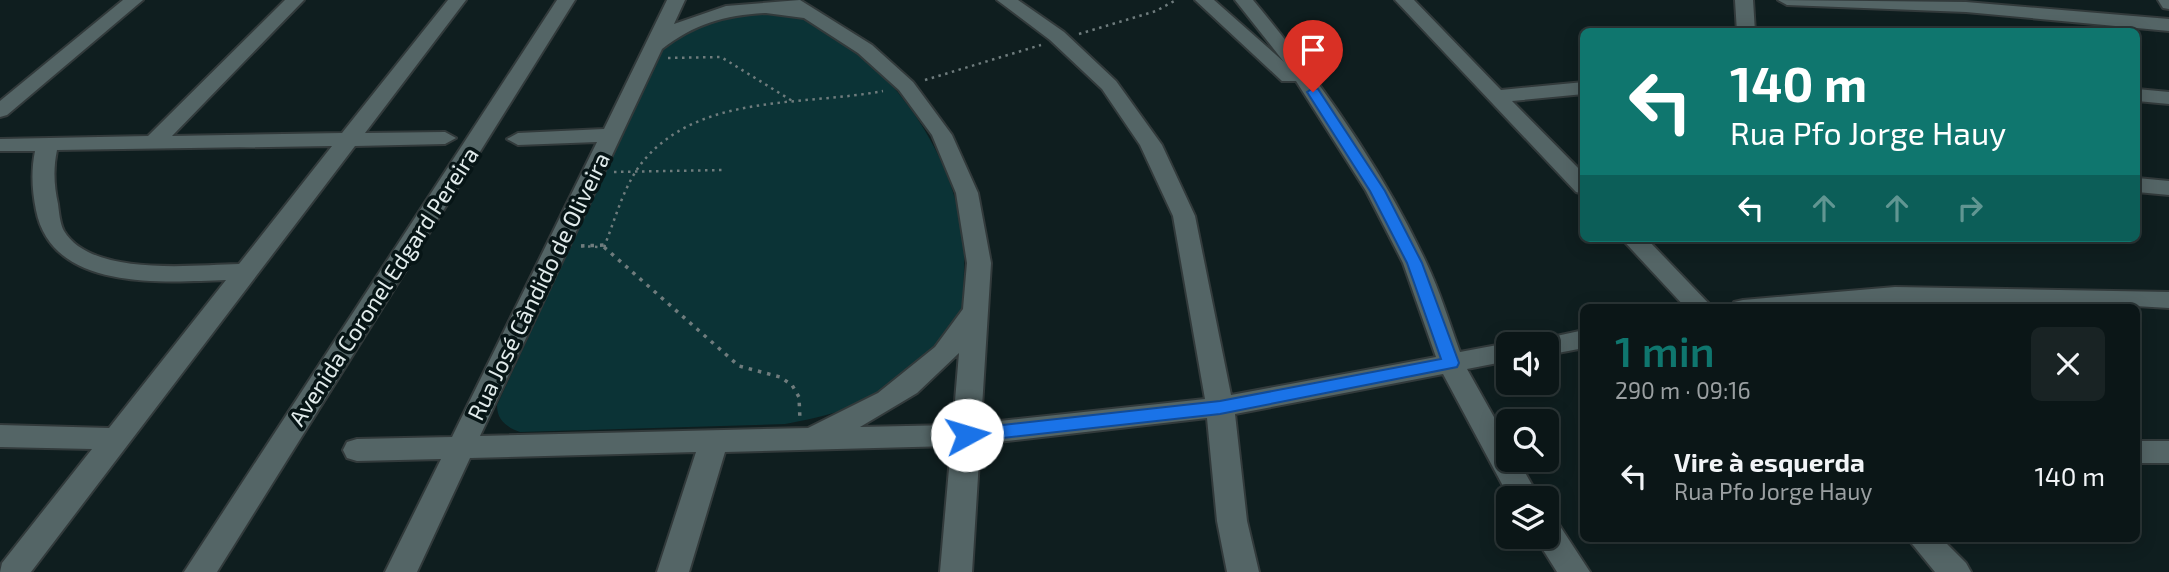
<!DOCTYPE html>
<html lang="pt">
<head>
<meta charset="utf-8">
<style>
	body { margin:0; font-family:"Exo 2",sans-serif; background:#192324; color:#f1f3f6; height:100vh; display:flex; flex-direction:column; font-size:26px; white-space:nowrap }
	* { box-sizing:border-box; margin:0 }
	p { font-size:23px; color:#9a9fa1 }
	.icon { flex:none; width:38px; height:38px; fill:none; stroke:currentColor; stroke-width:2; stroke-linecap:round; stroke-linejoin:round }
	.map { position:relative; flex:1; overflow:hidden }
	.sheet { position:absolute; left:1580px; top:304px; width:560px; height:238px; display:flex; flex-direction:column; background:#0b1617; border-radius:10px; box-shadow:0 4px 18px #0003,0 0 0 2px #2b3536 }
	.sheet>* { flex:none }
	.guide { position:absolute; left:1580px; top:28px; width:560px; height:214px; border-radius:10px; box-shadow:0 4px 18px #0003,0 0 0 2px #2b3536; background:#0f766e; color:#fff; overflow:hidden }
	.controls { position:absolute; left:1496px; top:332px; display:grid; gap:14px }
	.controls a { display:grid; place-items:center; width:63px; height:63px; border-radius:10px; background:#0b1617; box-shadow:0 4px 18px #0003,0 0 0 2px #2b3536; font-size:35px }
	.pin { position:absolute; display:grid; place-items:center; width:60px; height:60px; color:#fff; margin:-72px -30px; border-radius:50% 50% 50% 0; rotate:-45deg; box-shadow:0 0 7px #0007 }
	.pin .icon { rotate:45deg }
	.me { position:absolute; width:77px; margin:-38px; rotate:84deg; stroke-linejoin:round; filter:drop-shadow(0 0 5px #0008) }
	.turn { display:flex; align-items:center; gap:24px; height:147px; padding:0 35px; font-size:32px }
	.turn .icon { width:91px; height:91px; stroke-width:2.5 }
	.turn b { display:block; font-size:49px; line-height:60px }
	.lanes { display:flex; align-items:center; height:66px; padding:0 35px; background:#0003; justify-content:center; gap:35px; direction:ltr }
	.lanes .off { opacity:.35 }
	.round { display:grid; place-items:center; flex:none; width:74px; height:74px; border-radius:10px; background:#192324 }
	.head { display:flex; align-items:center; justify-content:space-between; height:119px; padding:0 35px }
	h1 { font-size:42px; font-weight:600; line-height:52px; color:#0f766e }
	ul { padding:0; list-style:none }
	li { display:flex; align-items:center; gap:21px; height:105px; padding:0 35px }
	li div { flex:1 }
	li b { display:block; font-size:26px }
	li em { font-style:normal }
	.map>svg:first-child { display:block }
	.green { fill:#0b3336 }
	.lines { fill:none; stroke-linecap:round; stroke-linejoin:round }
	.street-casing { stroke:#323a3b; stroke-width:4 }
	.path-far1 { stroke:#6f7c7d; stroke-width:2.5; stroke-dasharray:2.5 4.5; stroke-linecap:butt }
	.path { stroke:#6f7c7d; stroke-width:3.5; stroke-dasharray:3.5 6; stroke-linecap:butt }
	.street { fill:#546566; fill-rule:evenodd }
	.route { fill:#1a73e8; stroke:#114b97; stroke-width:2 }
	.labels { text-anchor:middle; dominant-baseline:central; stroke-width:7; stroke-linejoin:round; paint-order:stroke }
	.street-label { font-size:23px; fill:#e1ebeb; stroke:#071516 }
</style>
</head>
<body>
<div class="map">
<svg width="2169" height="572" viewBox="0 0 2169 572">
	<rect width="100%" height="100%" fill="#0f1e1f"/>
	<!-- green -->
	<path class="green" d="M760 11C774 13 790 13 802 18 893 57 969 170 964 269 963 288 965 308 955 326 949 336 938 345 930 353 921 362 913 372 904 380 876 404 820 418 785 424L520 432C507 427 497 421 497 405L664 46 698 23Z"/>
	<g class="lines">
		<defs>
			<g id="street">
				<polygon points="123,0 143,0 7,115 0,117 0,101"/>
				<path d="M285 0H304L172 136 342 133 448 0H466L365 133 445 132 456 138 445 144 355 146 31 572H0L2 563 92 449 0 447V425L109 428 226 280C162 282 52 292 36 210 32 190 31 171 35 151H0V139L148 136ZM332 146 239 264C193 265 92 277 64 231 60 224 59 212 58 204 54 186 53 169 57 150Z"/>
				<polygon points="557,0 575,0 217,572 184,572"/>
				<path d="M667 0H685L674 24 726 6 800 0 872 45 913 82 952 135 978 193 991 263 981 423 1205 399 1173 216 1140 145 1102 89 1050 40 997 0H1018L1064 32 1116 81 1162 145 1195 216 1231 395 1436 357 1403 263 1366 191 1296 81H1282L1195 0H1214L1284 62 1235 0H1253C1318 78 1383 170 1426 262 1440 291 1449 322 1460 352L1508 343 1514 345H1508V361L1467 369 1508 442V460H1518L1540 499H1510L1443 374 1235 414 1247 521 1259 572H1227L1217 521 1207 418 980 444 972 572H940L951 446 725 452 689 572H657L696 452 470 458 417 572H385L441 459 357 461 347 458 343 450 347 442 357 439 452 437 597 142 518 145 507 139 518 133 604 129ZM766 13 804 18 858 53 899 90 932 135 956 193 967 263 963 309 935 347 878 393 808 428 480 436 662 49C694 24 726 15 766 13ZM959 353 953 425 860 427 917 393Z"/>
				<polygon points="1395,0 1414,0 1501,90 1584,82 1584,94 1512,101 1584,174 1584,194 1576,192"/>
				<polygon points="1735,0 1753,0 1755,32 1737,32"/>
				<polygon points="1778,0 1966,2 2169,19 2169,31 1966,12 1787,5"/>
				<polygon points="2158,0 2169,0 2169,9 2163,8"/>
				<polygon points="2137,89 2169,92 2169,104 2137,101"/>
				<polygon points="2137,178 2169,181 2169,195 2137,192"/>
				<polygon points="1621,238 1646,238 1713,308 1686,308"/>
				<path d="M1895 287 2169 292V308C2023 297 1877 308 1730 308L1734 302 1743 300Z"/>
				<polygon points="1584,330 1584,348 1547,355 1547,345 1535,345 1538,340"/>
				<rect x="2137" y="441" width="32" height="22"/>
				<polygon points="1547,520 1558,523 1590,572 1557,572 1535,537 1547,537"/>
				<polygon points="1908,539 1942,539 1966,563 1971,572 1935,572"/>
			</g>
		</defs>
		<!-- street casing -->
		<use href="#street" class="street-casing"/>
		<!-- path-far1 -->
		<g class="path-far1">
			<polyline points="1079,34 1156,11 1176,0"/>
			<polyline points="668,58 721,57 794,102"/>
			<polyline points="925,80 1041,45"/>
			<polyline points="614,172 724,170"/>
			<polyline points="581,246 599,247"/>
			<path d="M604 247C616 218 624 183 645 159 702 93 805 106 883 91"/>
		</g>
		<!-- path -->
		<g class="path">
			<polyline points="581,246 605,245"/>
			<polyline points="604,247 739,366 780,377 792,385 799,397 800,420"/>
		</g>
		<!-- street -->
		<use href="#street" class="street"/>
	</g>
	<!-- route -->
	<polygon class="route" points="1313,88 1318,89 1385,191 1422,263 1459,363 1457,367 1220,414 967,442 960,440 958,435 960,431 967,429 1220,401 1441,359 1407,263 1370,191 1307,92"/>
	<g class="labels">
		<!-- street labels -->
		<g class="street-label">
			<text transform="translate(383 286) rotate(-57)">Avenida Coronel Edgard Pereira</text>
			<text transform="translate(538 286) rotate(-64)">Rua José Cândido de Oliveira</text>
		</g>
	</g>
</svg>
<div class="controls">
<a><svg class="icon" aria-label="sound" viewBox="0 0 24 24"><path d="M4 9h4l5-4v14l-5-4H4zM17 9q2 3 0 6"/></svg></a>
<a><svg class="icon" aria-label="search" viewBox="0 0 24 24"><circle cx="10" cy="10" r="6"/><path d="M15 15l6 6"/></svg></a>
<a><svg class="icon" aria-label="layers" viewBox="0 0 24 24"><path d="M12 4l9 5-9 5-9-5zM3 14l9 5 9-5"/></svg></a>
</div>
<div class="pin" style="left:1313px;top:92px;background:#d93025"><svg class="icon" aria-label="arrive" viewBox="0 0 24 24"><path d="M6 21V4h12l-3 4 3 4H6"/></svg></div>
<svg class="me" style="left:967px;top:435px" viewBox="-20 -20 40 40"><circle r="19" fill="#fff"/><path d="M0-13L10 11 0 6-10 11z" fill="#1a73e8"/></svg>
<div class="guide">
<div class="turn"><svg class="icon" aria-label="left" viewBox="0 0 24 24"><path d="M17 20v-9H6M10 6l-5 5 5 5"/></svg><div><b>140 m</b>Rua Pfo Jorge Hauy</div></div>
<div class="lanes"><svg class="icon" aria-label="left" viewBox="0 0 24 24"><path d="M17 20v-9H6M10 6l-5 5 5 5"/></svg><svg class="icon off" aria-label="ahead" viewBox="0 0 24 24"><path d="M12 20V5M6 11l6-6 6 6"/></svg><svg class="icon off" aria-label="ahead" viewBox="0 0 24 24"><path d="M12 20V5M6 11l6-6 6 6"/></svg><svg class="icon off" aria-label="right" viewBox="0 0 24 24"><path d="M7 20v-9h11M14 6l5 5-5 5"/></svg></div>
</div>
<section class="sheet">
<div class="head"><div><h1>1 min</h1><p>290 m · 09:16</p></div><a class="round"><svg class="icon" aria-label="close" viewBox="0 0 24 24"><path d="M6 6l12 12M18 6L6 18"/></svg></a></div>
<ul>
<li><svg class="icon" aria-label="left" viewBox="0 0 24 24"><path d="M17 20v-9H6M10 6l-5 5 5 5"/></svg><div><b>Vire à esquerda</b><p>Rua Pfo Jorge Hauy</p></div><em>140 m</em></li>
</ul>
</section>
</div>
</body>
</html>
